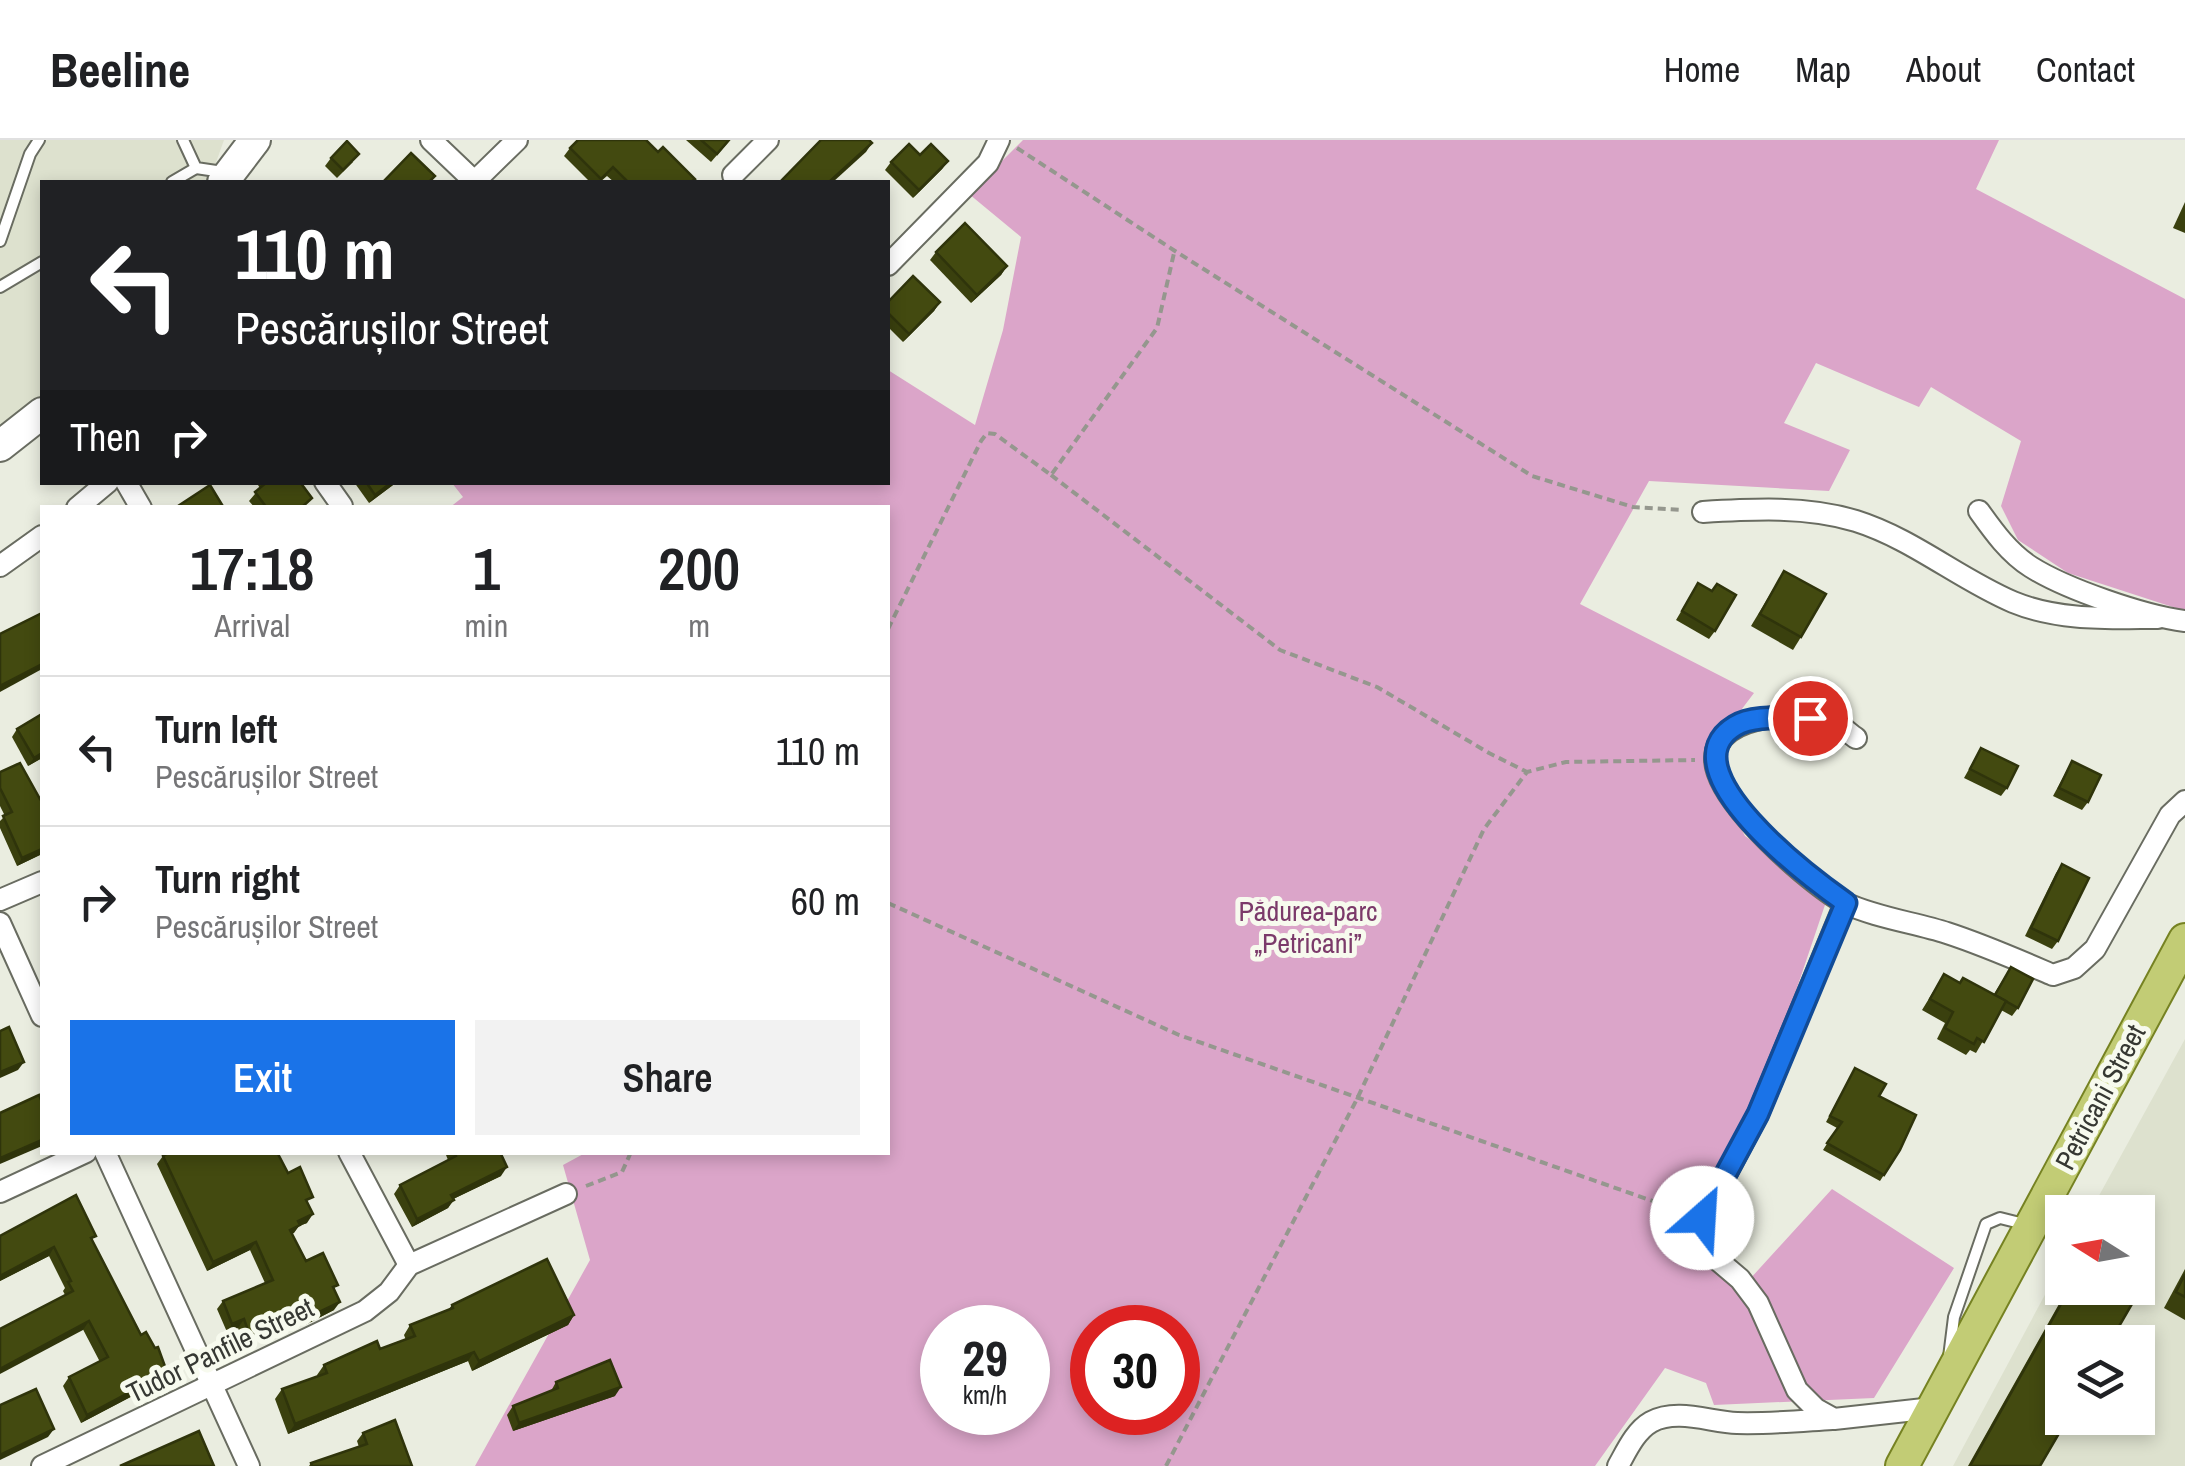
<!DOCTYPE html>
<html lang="en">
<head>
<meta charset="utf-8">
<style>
	body { margin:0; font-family:"Archivo Narrow",sans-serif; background:#f2f2f2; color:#202124; height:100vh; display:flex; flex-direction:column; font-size:38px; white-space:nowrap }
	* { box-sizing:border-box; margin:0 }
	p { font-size:32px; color:#757577 }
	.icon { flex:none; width:55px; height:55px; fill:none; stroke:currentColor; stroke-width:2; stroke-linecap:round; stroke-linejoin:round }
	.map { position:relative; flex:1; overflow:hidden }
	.details { position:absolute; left:40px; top:365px; width:850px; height:650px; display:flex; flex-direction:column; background:#fff; border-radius:0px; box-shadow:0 5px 15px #0003 }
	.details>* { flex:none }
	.guide { position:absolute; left:40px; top:40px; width:850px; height:305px; border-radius:0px; box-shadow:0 5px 15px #0003; background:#202124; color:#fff; overflow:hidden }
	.needle { width:65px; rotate:281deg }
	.tools { position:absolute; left:2045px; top:1055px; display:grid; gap:20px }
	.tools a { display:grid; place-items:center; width:110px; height:110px; border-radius:0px; background:#fff; box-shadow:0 5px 15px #0003; font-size:50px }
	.speed { position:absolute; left:920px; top:1165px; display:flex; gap:20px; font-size:50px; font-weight:700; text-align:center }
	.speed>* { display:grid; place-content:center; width:130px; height:130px; border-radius:50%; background:#fff; box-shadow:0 5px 15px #0003; line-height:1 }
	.speed small { font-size:25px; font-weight:400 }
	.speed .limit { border:15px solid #d22; background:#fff; color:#111 }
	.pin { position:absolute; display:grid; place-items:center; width:85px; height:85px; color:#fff; margin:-42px; border:5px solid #fff; border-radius:50%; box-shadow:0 2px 10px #0007 }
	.me { position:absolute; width:110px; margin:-55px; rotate:26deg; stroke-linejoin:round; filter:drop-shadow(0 0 8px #0008) }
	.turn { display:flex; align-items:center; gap:35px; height:210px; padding:0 30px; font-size:45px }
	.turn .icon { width:130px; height:130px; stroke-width:2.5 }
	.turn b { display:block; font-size:70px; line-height:85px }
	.then { display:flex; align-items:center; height:95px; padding:0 30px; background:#0003; gap:20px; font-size:38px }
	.eta { display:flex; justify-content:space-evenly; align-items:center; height:170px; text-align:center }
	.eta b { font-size:60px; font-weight:600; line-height:70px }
	.primary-button { display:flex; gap:20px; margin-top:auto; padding:20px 30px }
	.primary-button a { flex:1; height:115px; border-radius:0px; background:#1a73e8; color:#fff; font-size:40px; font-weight:600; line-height:115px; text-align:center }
	.primary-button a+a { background:#f2f2f2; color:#202124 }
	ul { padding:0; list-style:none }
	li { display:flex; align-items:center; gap:30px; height:150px; padding:0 30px; border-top:2px solid #e0e0e0 }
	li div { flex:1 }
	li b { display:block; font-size:38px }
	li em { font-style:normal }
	header { display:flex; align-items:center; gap:60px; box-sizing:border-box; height:140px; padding:0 50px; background:#fff; border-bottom:2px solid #e0e0e0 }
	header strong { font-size:48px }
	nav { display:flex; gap:55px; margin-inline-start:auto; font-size:35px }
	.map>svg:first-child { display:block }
	.built { fill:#dde1ce; fill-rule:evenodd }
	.forest { fill:#dba5c9; fill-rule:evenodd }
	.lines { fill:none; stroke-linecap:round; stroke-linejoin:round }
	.service-casing { stroke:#696c61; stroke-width:14 }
	.minor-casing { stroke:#696c61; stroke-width:24 }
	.secondary-casing { stroke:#696c61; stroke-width:34 }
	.primary-casing { stroke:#768222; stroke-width:36 }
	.path { stroke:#95978e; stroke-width:4; stroke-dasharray:8 5; stroke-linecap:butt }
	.service { stroke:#fff; stroke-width:10 }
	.minor { stroke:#fff; stroke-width:20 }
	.secondary { stroke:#fff; stroke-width:30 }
	.primary { stroke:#c2cc75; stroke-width:32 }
	.wall { fill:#3a400e }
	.shaded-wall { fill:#2f340b }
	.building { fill:#434a10; stroke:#2f340b; stroke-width:2.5 }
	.route-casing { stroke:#114b97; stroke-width:25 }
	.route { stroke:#1a73e8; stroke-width:18 }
	.labels { text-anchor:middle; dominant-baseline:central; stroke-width:10; stroke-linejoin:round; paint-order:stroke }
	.park-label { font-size:28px; fill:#7b3a6a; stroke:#f7faee }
	.street-label { font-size:28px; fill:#363833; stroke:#f7faee }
</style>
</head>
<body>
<header>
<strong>Beeline</strong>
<nav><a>Home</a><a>Map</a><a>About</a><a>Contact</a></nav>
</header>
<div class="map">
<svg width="2185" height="1326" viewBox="0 0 2185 1326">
	<rect width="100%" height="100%" fill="#eaede0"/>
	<!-- built -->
	<g class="built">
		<polygon points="0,0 224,0 209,42 42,42 42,257 0,290"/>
		<path d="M2185 899V1326H1953L2062 1123V1148H2138V1072H2090ZM2062 1202H2138V1278H2062Z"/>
	</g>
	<!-- forest -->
	<path class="forest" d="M1023 0H1999L1976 49 2185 159V471L2068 433 2018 400 2001 366 2021 301 1931 247 1919 267 1816 223 1784 283 1850 310 1829 351 1649 341 1580 464 1754 553 1704 619 1745 696 1828 756 1777 907 1690 1098 1739 1151 1832 1049 1954 1128 1874 1258 1714 1265 1706 1243 1665 1228 1595 1326H475L590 1120 563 1025 587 1012H888V368H449L463 357 452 343 888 342V230L975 285 1003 190 1021 97 969 54ZM942 1188H1028V1272H942ZM1092 1188H1178V1272H1092Z"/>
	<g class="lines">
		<defs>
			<g id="service">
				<polyline points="183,0 196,28 223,32"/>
				<polyline points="172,42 196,28"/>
				<polyline points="0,101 30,14 39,0"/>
				<polyline points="0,147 42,122"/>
				<polyline points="1949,1217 1954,1177 1986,1084 2000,1078 2024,1084"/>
			</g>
			<g id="minor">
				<polyline points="431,0 475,42"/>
				<polyline points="733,35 768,0"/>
				<polyline points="474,42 517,0"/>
				<polyline points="888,125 988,23 999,0"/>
				<polyline points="126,342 141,368"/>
				<polyline points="325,342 342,366"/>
				<polyline points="77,368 108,342"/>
				<path d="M1979 371C1994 392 2009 413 2031 427 2066 449 2144 476 2185 481"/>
				<path d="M1703 372C1754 369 1807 366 1856 381 1913 399 1959 439 2013 462 2059 481 2110 478 2158 478"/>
				<polyline points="0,426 42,396"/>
				<path d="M1856 598C1850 594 1844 588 1837 584 1808 570 1715 571 1715 619 1715 654 1776 710 1802 732 1814 742 1830 755 1845 763 1874 777 1916 783 1947 793 1984 805 2018 820 2053 835L2074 828 2095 809 2170 675 2185 661"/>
				<polyline points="0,760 42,742"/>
				<polyline points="1845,763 1758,974 1703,1078 1703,1101 1714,1117 1740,1139 1758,1163 1797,1250 1816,1269 1834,1279 1933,1268"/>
				<polyline points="0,783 42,876"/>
				<polyline points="105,1012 249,1326"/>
				<polyline points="349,1012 409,1125"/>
				<polyline points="0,1052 86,1012"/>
				<polyline points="42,1326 365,1171 389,1152 409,1125 566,1054"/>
				<path d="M1618 1326C1626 1312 1635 1291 1651 1282 1677 1268 1710 1282 1737 1283 1769 1284 1800 1281 1832 1279"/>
			</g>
			<g id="secondary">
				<polyline points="223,42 255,0"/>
				<polyline points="0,306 42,273"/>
			</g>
			<polyline id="primary" points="1902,1326 2185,800"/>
		</defs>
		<!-- service casing -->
		<use href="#service" class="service-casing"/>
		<!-- minor casing -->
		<use href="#minor" class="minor-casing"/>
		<!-- secondary casing -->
		<use href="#secondary" class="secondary-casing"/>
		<!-- primary casing -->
		<use href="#primary" class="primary-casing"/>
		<!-- path -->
		<g class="path">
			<polyline points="1017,8 1175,111 1532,336 1633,367 1682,370"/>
			<polyline points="1051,335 1280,510 1377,547 1489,613 1527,632"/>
			<polyline points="888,489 981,301 987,293 995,294 1051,335 1157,188 1174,113"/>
			<polyline points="888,763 1179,895 1684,1072"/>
			<polyline points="586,1046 622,1032 631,1012"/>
			<polyline points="1166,1326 1357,959 1484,689 1527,632 1566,622 1695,620"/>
		</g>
		<!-- service -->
		<use href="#service" class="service"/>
		<!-- minor -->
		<use href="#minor" class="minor"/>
		<!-- secondary -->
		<use href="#secondary" class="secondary"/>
		<!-- primary -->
		<use href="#primary" class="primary"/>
	</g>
	<!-- wall -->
	<g class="wall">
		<polygon points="686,0 730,0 711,22"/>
		<polygon points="570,8 693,42 614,42 607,36 600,42 590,42 564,16"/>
		<polygon points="920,15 948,21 942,29 913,58 885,30 891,22"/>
		<polygon points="331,18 353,22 337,38 325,26"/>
		<polygon points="2185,62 2185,93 2173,88"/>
		<polygon points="936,112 1007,126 1001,135 971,163 930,120"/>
		<polygon points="888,162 940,162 934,171 903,202 888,187"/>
		<polygon points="256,342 300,342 305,368 255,368 249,361 260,348"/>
		<polygon points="354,342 397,342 369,363"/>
		<polygon points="1784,431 1801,497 1793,510 1751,486"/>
		<polygon points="1698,443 1715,491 1709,499 1676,480"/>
		<polygon points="42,574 42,618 28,626 12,597 17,589"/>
		<polygon points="1981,608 2007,648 2001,656 1964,638"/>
		<polygon points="2072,621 2088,662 2082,670 2053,656"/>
		<polygon points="0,632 40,659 42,658 42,714 17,726 0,688 0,681 5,676 0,666"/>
		<polygon points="2062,724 2058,801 2052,809 2025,796 2056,733"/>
		<polygon points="2011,827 2018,868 2012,876 2001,870 1976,913 1970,910 1966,915 1937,899 1945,883 1922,870 1944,834 1960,843 1994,854"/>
		<polygon points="1855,928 1879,956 1900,1010 1880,1041 1823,1010 1837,988 1826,982"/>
		<polygon points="448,1012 500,1012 501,1036 453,1059 448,1068 412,1087 394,1054 400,1045 448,1020 446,1015"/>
		<polygon points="163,1016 288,1033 308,1064 307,1083 299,1086 292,1094 306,1121 334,1149 334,1170 305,1185 302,1180 245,1204 238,1188 227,1192 217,1169 223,1161 265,1143 250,1110 207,1131 157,1024"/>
		<polygon points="0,1096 92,1101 141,1195 167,1232 161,1241 81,1283 63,1246 69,1237 100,1222 63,1151 65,1148 49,1116 0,1141"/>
		<polygon points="2185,1129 2185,1180 2164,1168"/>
		<polygon points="2068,1148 2118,1148 2040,1326 1968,1326"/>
		<polygon points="452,1165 574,1175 568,1185 472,1231 468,1221 288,1294 275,1259 282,1249 318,1236 317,1235 324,1225 380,1209 406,1200 404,1195 410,1185 449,1169"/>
		<polygon points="556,1242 615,1256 513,1291 507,1275 513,1266 551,1251"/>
		<polygon points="363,1293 412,1326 309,1326 311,1323 359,1307 357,1301"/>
	</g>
	<!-- shaded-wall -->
	<g class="shaded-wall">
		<polygon points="872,3 866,12 833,42 829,42"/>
		<polygon points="948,21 942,29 913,58 919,50"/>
		<polygon points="1007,126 1001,135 971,163 977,155"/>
		<polygon points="940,162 934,171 903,202 909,194"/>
		<polygon points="392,342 397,342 369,363 375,355"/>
		<polygon points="42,524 42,529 0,552 0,546"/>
		<polygon points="42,613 42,618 28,626 34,618"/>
		<polygon points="42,709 42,714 17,726 22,718"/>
		<polygon points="24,922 18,930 0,938 0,932"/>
		<polygon points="42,1000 42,1006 0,1024 0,1018"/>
		<polygon points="507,1027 501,1036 445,1063 451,1055"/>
		<polygon points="454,1060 448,1068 412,1087 417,1079"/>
		<polygon points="313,1074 307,1083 299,1086 294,1093 284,1098 298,1081"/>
		<polygon points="256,1102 250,1110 207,1131 213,1122"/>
		<polygon points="54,1107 49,1116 0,1141 0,1136"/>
		<polygon points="340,1162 334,1170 305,1185 311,1176"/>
		<polygon points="308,1171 302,1180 245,1204 250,1196"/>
		<polygon points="574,1175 568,1185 472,1231 479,1221"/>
		<polygon points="244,1179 238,1188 227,1192 232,1184"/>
		<polygon points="89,1181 83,1190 0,1234 0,1229"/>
		<polygon points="474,1212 468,1221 288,1294 295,1284"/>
		<polygon points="167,1232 161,1241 81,1283 87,1275"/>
		<polygon points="621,1247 615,1256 513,1291 519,1283"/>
		<polygon points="54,1289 48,1297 0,1320 0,1315"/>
	</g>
	<!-- building -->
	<g class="building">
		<polygon points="578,0 646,0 658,12 663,7 695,39 691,42 628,42 613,27 601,39 570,8"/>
		<polygon points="701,0 729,0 717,14"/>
		<polygon points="821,0 869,0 872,3 829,42 780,42"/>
		<polygon points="347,1 359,14 343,30 331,18"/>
		<polygon points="909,4 920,15 931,4 948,21 919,50 891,22"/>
		<polygon points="411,13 435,36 429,42 383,42"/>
		<polygon points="965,83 1007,126 977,155 936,112"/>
		<polygon points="913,136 940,162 909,194 888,173 888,162"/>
		<polygon points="267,342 300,342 312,358 301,368 267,368 255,352"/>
		<polygon points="366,342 392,342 375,355"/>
		<polygon points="210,345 224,368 175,368"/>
		<polygon points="1784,431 1826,454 1801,497 1760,474"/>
		<polygon points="1698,443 1712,451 1717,444 1736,455 1715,491 1682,471"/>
		<polygon points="42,473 42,524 0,546 0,494"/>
		<polygon points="42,574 42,613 34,618 17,589"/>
		<polygon points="1981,608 2018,626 2007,648 1970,629"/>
		<polygon points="2072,621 2101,635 2088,662 2059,648"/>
		<polygon points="20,623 40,659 42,658 42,709 22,718 3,676 12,672 0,648 0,632"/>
		<polygon points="2062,724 2089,738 2058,801 2031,788"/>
		<polygon points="2011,827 2033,839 2018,868 1995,855"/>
		<polygon points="1944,834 1960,843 1963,838 2006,861 1984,902 1977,898 1974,904 1945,888 1953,872 1930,859"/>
		<polygon points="9,887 24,922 0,932 0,891"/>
		<polygon points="1855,928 1886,944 1879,956 1916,975 1900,1010 1884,1035 1827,1003 1842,982 1830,976"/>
		<polygon points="39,955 42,962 42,1000 0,1018 0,973"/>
		<polygon points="170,1012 277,1012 288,1033 300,1027 313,1057 306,1060 313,1074 298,1081 300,1085 290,1090 306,1121 323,1113 338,1145 333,1147 340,1162 311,1176 308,1171 250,1196 244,1179 232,1184 223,1161 273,1140 256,1102 213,1122 163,1016"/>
		<polygon points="454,1012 500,1012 507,1027 451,1055 454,1060 417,1079 400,1045 456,1016"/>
		<polygon points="76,1055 96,1096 91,1098 141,1195 146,1192 155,1208 158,1207 167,1232 87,1275 69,1237 108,1217 89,1181 0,1229 0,1189 73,1151 68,1142 71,1141 54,1107 0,1136 0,1096"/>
		<polygon points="547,1119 574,1175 479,1221 474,1212 295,1284 282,1249 327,1233 324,1225 377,1201 380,1209 415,1196 410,1185 453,1168 452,1165"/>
		<polygon points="2185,1134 2185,1157 2176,1152"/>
		<polygon points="2070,1148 2118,1148 2136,1157 2110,1202 2062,1202 2062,1278 2068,1278 2040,1326 1970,1326"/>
		<polygon points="610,1220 621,1247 519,1283 513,1266 558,1248 556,1242"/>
		<polygon points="36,1249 54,1289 0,1315 0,1265"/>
		<polygon points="395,1280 412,1326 312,1326 311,1323 367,1304 363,1293"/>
		<polygon points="199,1291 214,1326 120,1326"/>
	</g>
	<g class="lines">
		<defs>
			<path id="route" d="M1702 1078 1758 974 1846 763C1812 739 1664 629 1735 586 1754 574 1788 579 1810 578"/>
		</defs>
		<!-- route casing -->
		<use href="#route" class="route-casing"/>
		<!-- route -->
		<use href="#route" class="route"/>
	</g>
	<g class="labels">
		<!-- park labels -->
		<g class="park-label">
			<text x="1308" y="771">Pădurea-parc<tspan x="1308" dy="32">„Petricani”</tspan></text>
		</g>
		<!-- street labels -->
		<g class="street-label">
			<text transform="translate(2100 957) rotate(-62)">Petricani Street</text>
			<text transform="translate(220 1210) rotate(-26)">Tudor Panfile Street</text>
		</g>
	</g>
</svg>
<div class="tools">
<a><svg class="needle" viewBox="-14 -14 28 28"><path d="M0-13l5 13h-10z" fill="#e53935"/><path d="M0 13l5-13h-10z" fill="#757577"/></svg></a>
<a><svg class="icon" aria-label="layers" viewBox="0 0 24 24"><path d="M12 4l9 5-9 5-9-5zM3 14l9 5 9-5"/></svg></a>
</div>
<div class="speed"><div>29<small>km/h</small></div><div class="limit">30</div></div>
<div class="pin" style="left:1810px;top:578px;background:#d93025"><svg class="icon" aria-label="arrive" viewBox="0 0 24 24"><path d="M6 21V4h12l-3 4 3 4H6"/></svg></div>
<svg class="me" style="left:1702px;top:1078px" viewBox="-20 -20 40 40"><circle r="19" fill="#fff"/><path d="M0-13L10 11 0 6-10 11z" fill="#1a73e8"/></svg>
<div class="guide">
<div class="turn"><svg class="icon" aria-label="left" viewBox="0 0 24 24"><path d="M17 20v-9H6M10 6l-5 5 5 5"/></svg><div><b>110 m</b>Pescărușilor Street</div></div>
<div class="then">Then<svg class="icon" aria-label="right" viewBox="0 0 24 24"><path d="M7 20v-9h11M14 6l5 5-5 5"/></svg></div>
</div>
<section class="details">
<div class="eta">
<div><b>17:18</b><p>Arrival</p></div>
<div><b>1</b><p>min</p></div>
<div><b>200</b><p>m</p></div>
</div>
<ul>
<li><svg class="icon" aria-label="left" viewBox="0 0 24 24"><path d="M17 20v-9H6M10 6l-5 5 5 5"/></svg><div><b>Turn left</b><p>Pescărușilor Street</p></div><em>110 m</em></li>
<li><svg class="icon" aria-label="right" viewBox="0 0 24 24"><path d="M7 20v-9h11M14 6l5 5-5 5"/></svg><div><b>Turn right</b><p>Pescărușilor Street</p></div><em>60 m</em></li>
</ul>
<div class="primary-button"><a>Exit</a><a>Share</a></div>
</section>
</div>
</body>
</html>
